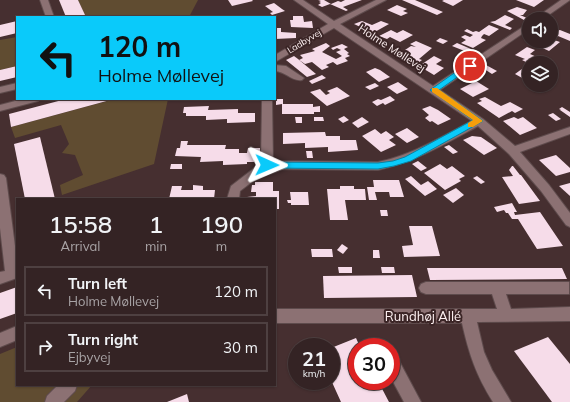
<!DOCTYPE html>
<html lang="en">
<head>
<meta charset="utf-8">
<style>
	body { margin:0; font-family:Mulish,sans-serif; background:#3c2b2c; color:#f1f3f6; height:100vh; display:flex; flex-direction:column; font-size:15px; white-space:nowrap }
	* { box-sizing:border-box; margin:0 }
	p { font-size:13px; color:#a9a4a6 }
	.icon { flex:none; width:22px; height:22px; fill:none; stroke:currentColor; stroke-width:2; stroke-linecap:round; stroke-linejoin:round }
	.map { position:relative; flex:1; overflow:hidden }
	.side { position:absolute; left:16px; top:198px; width:260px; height:188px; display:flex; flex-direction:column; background:#342324; border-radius:0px; box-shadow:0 1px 3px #0004,0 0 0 1px #4e4041 }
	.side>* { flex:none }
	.guide { position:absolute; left:16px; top:16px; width:260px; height:84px; border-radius:0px; box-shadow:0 1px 3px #0004,0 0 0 1px #4e4041; background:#0acafa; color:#111; overflow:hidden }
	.controls { position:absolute; left:522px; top:12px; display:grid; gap:8px }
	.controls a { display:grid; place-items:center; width:36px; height:36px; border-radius:50%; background:#342324; box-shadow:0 1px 3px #0004,0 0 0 1px #4e4041; font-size:20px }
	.speed { position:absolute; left:288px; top:338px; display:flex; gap:8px; font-size:20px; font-weight:700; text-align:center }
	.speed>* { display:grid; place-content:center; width:52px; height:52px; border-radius:50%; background:#342324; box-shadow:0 1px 3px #0004,0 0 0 1px #4e4041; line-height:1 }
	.speed small { font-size:10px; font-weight:400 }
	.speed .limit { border:6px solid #d22; background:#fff; color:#111 }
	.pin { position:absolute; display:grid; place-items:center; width:34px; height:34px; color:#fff; margin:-17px; border:2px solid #fff; border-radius:50%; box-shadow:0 1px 4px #0007 }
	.me { position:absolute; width:44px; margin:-22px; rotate:91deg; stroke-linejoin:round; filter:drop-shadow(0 0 3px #0008) }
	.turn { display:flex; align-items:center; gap:14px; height:84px; padding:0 16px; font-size:18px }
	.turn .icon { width:52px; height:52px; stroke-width:2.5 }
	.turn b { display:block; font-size:28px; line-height:34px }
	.eta { display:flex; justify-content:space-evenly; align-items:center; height:68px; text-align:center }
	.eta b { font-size:24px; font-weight:600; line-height:28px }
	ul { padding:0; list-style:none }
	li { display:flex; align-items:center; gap:12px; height:50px; margin:0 8px 6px; padding:0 8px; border:2px solid #4e4041; border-radius:0px }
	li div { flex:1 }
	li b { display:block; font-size:15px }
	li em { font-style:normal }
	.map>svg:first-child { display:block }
	.green { fill:#604c31 }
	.building { fill:#f6dce9 }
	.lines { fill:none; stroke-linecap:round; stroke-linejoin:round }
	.minor-casing { stroke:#5e4b4c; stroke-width:2 }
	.minor { fill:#8c7173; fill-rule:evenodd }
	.route { fill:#0acafa; stroke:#0683a2 }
	.slow { fill:#f59e0b }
	.labels { text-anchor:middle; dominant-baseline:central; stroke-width:4; stroke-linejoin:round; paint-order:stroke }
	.far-street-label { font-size:9px; fill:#fef1f2; stroke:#3b2526 }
	.street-label { font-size:11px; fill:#fef1f2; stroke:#3b2526 }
	.near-street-label { font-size:13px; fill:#fef1f2; stroke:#3b2526 }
</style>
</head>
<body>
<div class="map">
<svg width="570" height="402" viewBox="0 0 570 402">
	<rect width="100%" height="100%" fill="#462f30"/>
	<!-- green -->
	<g class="green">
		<polygon points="78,0 198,0 189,17 86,17"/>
		<polygon points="17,37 17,66 0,70 0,40"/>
		<polygon points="115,99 168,99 154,164 62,195 60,185 83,175 75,155 62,153 69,144 61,125 15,138 11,127"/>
		<polygon points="17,347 17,385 92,385 77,402 0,402 0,354"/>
	</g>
	<!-- building -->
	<g class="building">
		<polygon points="59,0 78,0 86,17 66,17"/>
		<polygon points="228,0 252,0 253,1 232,6"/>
		<polygon points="318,0 324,0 331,4 338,1 341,2 345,0 362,0 343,7 348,10 346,11 330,4 322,7 318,5 321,3 319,2 321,1"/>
		<polygon points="402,0 415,0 443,12 437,15"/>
		<polygon points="444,0 463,0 453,6 442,1"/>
		<polygon points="516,0 544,0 534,7"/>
		<polygon points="274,3 282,9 285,11 272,15 270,13 273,12 265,6"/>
		<polygon points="397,5 407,9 403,11 408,13 401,16 387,10"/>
		<polygon points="517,7 527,10 523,15 520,15 527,18 524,20 507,11"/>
		<polygon points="505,15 514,19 505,25 512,28 510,30 490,22 495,21"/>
		<polygon points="293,16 303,16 304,22 312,21 313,28 291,27 290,20 293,20"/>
		<polygon points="17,21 17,33 0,37 0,25"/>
		<polygon points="362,21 372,25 381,21 389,24 373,33 354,24"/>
		<polygon points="489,25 499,29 489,36 484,34 482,36 481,38 486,40 473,48 461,43 466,40 461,37 465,35 470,37 473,35 464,31 467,29 473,32 476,31 479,32"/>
		<polygon points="275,28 281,28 281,32 296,33 296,38 275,39"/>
		<polygon points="391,30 397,33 403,30 413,35 400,42 390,37 387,39 379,36"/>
		<polygon points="560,30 570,34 570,41 558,36 556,38 551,36 551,32"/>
		<polygon points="440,38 448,41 443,44 436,41"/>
		<polygon points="551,39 560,42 549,51 536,45 542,41 551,41"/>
		<polygon points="416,41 432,48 419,59 422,60 418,63 402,56 409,51 405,50 411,46 416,47 410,44"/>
		<polygon points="326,43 330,46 322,52 336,59 342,56 336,52 341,50 337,48 333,50 331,48 342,44 348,47 344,49 349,53 347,54 350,56 345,58 348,61 337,65 333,62 326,65 329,67 322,70 312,62 305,64 299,60 303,58 300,55 315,51 312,49"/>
		<polygon points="457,43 471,49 467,52 452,46"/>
		<polygon points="527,47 535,50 530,54 544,60 543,61 546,63 528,63 522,60 525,59 515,55"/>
		<polygon points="294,56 298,59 316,74 307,77 286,60"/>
		<polygon points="434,56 442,60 436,64 444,68 434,75 419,66"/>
		<polygon points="486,65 497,71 492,74 481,67"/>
		<polygon points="17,66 17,77 0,81 0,70"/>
		<polygon points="526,66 529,67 528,80 524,79 515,74"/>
		<polygon points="375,68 380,70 390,77 379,82 366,72"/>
		<polygon points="322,75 326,78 312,84 309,81"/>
		<polygon points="476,81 489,89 473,97 460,89"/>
		<polygon points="398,82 408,89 397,94 387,87"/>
		<polygon points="375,83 379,86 370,90 365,87"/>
		<polygon points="337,87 350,96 327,106 310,92 320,89 326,95 330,93 327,91"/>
		<polygon points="390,96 395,100 385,105 383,103 377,106 372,102 378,99 381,100"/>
		<polygon points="485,97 501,106 510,102 523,109 515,113 512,111 499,118 477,103 482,101 479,99"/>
		<polygon points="66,99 114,99 11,127 9,114"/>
		<polygon points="276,99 283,99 283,104 313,104 313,107 320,106 320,112 314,112 314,114 282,114 282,104 276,105"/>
		<polygon points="209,106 208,110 238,109 238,113 255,113 255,122 227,123 227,119 206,120 206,116 186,116 186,113 183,113 184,107"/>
		<polygon points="430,106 438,110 451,119 438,125 432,121 430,122 425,118 429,115 422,109"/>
		<polygon points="562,107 570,112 570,117 560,110 561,110 559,109"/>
		<polygon points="553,113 561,119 556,121 548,115"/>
		<polygon points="344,116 349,120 343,123 338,119"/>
		<polygon points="295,117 302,117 302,123 296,123"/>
		<polygon points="314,117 323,117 324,121 314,121"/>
		<polygon points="362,117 369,122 358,128 352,123"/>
		<polygon points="514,117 518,119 523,117 537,128 520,135 503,121"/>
		<polygon points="407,128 419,137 407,143 395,134"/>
		<polygon points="375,129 381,134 386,131 394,137 389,140 396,145 381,152 362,136"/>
		<polygon points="325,132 326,136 340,136 340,140 356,140 358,150 328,152 328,147 305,148 305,143 283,144 283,133"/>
		<polygon points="472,136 481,137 497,148 484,155 463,140"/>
		<polygon points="40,137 55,199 25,199 14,144"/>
		<polygon points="181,141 188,141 187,145 226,145 225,149 239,149 239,153 247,153 248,148 260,148 260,155 254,160 254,162 247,162 247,164 223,165 223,161 200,162 201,157 175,156 177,148 180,148"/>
		<polygon points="449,145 458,152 453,154 444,147"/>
		<polygon points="306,151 312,151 313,158 307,158"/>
		<polygon points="556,155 570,168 570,172 556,176 539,160"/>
		<polygon points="418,161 427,168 421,171 412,164"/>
		<polygon points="171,164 182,164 182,169 170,169"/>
		<polygon points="440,164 447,169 452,166 465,176 459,179 461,181 445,190 424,173"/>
		<polygon points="512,166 513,166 520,175 521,175 540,201 519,204 502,177 513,176 509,170"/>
		<polygon points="411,176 421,185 428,181 437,189 425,196 405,179"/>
		<polygon points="477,176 485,182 481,184 473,178"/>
		<polygon points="373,180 399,180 404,197 390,197 389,192 375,192 377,200 369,200 367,187 374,187"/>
		<polygon points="255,182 273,182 273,191 279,191 279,209 275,209 275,199 246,199 247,197 256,196 256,192 251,192 252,185 255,185"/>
		<polygon points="570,183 570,196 559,186"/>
		<polygon points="193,185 203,186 203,190 215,190 214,199 169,199 172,186 182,186 181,190 193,190"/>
		<polygon points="340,186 354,186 354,189 365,189 366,200 345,200 348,220 330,220 327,189 340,189"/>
		<polygon points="456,188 464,195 453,203 443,195"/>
		<polygon points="290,192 308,192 309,205 291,205 291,203 288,203 287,200 291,200"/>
		<polygon points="512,203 517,212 514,212 515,215 540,212 563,246 537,249 518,219 512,219 508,213 506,213 504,210 497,212 494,207"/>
		<polygon points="380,210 387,210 388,216 381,216"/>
		<polygon points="409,226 432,226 440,256 404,257 402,246 413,245"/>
		<polygon points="342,244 348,248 343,254 337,250"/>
		<polygon points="311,249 332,249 333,257 312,257"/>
		<polygon points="373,250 379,250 380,258 373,258"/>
		<polygon points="338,267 352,267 352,273 339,273"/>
		<polygon points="381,267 394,267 395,273 382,273"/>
		<polygon points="427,268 562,268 567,279 430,280"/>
		<polygon points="412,275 417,297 324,298 323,276"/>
		<polygon points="17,287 17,313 0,319 0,293"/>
		<polygon points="548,337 570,364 570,402 552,402 514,351"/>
		<polygon points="356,338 360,347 357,347 357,381 378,381 389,402 341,402 331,380 331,348"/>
		<polygon points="187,394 189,402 167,402"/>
	</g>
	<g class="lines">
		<defs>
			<g id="minor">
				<polygon points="40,0 48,0 54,17 46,17"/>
				<path d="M294 0H303L334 21 376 0H386L340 24 433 86 529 23V29L440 90 483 119 515 146 570 127V134L520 152 549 185 570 213V227L566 225 541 191 509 154 478 126C445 144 415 162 378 170L269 169 240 191 239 199H227L231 186 261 163 262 99H272L273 161 378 162C412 155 441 137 472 121L334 28 275 62V55L328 24Z"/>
				<polygon points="561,0 570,0 543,19 534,19"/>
				<path d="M275 65 286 66 304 78 302 80C292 82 285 71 275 71Z"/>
				<polygon points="17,83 17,89 0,93 0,87"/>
				<polygon points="23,99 40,99 38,101 0,111 0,105"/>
				<polygon points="0,174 4,175 6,178 17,261 17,278 0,284 0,272 5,271 0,228"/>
				<path d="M426 282H569V294H506L511 309 570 307V321L477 322 484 352 492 370 511 402H493C476 375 469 354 462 323H275V309H497L492 294H426L421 292 419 288 421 284Z"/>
				<polygon points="17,326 17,340 0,347 0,333"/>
				<polygon points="391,354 397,357 421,402 404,402 391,378"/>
				<polygon points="58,385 77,385 75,391 64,402 45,402 47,396"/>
			</g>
		</defs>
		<!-- minor casing -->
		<use href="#minor" class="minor-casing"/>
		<!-- minor -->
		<use href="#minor" class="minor"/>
	</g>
	<!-- route -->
	<polygon class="route" points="467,64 473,66 439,90 483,121 411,161 394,166 378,169 267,168 262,165 267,162 378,163 393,161 405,157 473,120 430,90"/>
	<!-- slow -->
	<polygon class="slow" points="432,88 437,88 483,121 473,127 468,127 468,123 473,120 432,92"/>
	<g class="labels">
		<!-- far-street labels -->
		<g class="far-street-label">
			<text transform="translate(304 41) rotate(-31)">Ladbyvej</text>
		</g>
		<!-- street labels -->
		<g class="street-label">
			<text transform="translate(392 48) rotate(33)">Holme Møllevej</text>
		</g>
		<!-- near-street labels -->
		<g class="near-street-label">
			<text x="423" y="316">Rundhøj Allé</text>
		</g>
	</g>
</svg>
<div class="controls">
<a><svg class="icon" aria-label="sound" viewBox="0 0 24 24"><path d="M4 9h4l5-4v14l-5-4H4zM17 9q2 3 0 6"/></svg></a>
<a><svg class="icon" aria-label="layers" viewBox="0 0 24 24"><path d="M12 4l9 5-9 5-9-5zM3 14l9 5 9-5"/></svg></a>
</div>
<div class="speed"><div>21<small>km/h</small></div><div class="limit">30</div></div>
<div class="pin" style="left:470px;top:66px;background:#d93025"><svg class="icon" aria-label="arrive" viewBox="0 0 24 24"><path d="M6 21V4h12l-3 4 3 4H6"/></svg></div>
<svg class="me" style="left:267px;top:165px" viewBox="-20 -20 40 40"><path d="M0-17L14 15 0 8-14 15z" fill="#0acafa" stroke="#fff" stroke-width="4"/></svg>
<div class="guide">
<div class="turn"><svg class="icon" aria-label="left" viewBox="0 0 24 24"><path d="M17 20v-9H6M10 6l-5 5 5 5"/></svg><div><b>120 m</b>Holme Møllevej</div></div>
</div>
<section class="side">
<div class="eta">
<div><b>15:58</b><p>Arrival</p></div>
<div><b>1</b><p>min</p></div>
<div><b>190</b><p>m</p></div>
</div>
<ul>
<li><svg class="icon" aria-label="left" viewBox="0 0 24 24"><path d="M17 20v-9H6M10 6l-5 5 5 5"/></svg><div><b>Turn left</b><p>Holme Møllevej</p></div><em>120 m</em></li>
<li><svg class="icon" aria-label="right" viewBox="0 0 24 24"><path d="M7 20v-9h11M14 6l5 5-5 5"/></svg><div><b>Turn right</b><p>Ejbyvej</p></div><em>30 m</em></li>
</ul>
</section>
</div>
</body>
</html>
